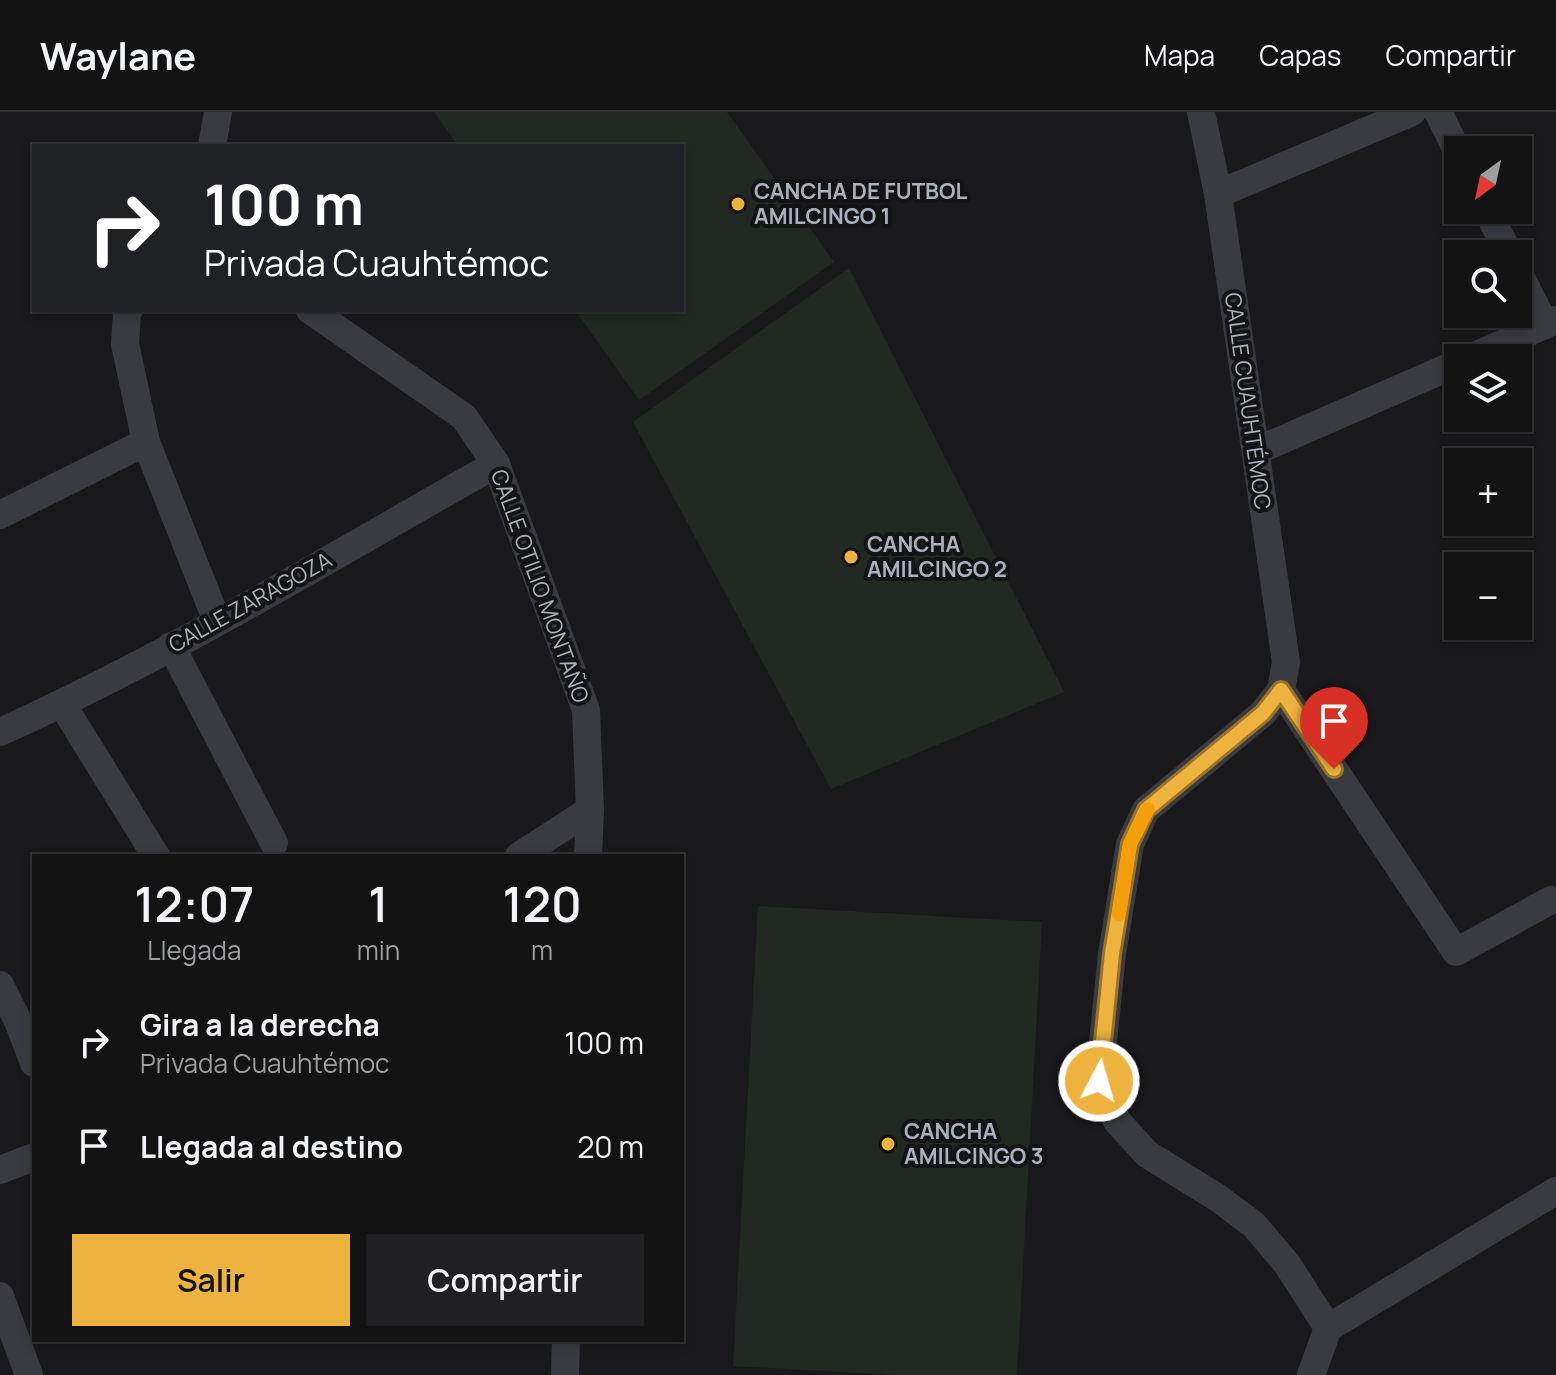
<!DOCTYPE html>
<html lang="es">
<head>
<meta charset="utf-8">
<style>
	body { margin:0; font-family:Manrope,sans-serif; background:#202022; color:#f1f3f6; height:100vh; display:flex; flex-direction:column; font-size:30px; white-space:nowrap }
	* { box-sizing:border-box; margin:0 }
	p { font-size:26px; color:#9d9ea0 }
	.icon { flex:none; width:44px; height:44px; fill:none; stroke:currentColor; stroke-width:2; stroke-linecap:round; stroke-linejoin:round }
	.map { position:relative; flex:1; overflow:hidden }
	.panel { position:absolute; left:32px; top:742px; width:652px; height:488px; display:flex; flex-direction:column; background:#131314; border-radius:0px; box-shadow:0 4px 12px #0003,0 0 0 2px #323234 }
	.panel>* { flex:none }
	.banner { position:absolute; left:32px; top:32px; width:652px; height:168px; border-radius:0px; box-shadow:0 4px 12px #0003,0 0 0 2px #323234; background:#202124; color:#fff; overflow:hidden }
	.needle { width:52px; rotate:213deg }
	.controls { position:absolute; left:1444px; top:24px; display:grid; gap:16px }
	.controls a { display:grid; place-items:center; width:88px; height:88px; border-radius:0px; background:#131314; box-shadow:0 4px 12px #0003,0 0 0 2px #323234; font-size:40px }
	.pin { position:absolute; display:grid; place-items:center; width:68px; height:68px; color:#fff; margin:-82px -34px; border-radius:50% 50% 50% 0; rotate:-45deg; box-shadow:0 0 8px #0007 }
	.pin .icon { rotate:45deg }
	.me { position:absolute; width:88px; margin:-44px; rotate:6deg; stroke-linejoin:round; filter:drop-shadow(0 0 6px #0008) }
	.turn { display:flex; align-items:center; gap:28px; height:168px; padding:0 40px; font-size:36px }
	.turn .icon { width:104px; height:104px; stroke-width:2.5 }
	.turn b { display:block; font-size:56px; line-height:68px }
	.eta { display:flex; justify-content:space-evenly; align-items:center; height:136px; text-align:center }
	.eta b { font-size:48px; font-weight:600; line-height:56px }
	.action { display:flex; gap:16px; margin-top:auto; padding:16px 40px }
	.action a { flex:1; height:92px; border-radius:0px; background:#eeb33e; color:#111; font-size:32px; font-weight:600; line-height:92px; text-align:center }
	.action a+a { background:#202022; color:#f1f3f6 }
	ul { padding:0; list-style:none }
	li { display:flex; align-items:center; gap:24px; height:104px; padding:0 40px }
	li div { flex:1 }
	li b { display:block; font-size:30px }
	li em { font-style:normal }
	header { display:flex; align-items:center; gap:48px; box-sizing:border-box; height:112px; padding:0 40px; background:#131314; border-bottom:2px solid #323234 }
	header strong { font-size:38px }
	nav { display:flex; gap:44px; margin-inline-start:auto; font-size:28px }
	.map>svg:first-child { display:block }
	.green { fill:#212922 }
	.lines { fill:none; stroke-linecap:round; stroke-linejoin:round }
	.minor { stroke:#3a3b40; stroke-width:28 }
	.route-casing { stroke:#9b7428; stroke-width:20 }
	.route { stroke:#eeb33e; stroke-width:14 }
	.slow { stroke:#f59e0b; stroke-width:14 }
	.poi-dot { fill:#eeb33e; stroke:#141416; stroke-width:3 }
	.labels { text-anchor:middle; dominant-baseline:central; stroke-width:8; stroke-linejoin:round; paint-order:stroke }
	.poi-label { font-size:22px; font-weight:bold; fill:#acb0bb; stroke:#141416; text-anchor:start }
	.street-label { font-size:22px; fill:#acb0bb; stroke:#141416 }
</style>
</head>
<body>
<header>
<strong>Waylane</strong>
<nav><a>Mapa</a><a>Capas</a><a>Compartir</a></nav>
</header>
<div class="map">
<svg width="1556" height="1263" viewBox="0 0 1556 1263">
	<rect width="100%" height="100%" fill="#19191b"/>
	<!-- green -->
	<g class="green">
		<polygon points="434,0 727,0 834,150 639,288 575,198 682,198 682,34 458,34"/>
		<polygon points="849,156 1064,580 831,677 633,310"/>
		<polygon points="758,794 1042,810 1017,1263 894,1263 733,1254"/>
	</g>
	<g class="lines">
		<!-- minor -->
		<g class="minor">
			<polyline points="1201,0 1218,82 1286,550 1281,578 1263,601 1146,698 1130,732 1112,842 1099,969 1117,1009 1147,1042 1218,1086 1254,1113 1287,1152 1328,1216"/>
			<polyline points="1438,0 1458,40"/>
			<polyline points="212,34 218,0"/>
			<polyline points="1218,82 1412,0"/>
			<polyline points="1487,98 1509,142"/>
			<polyline points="1518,160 1545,213"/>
			<polyline points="129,198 127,201 125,232 146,330 217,509"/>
			<polyline points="310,198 464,305 496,352 586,598 590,698 588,744"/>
			<polyline points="1470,246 1556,208"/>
			<polyline points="1256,339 1458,251"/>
			<polyline points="0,403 146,330"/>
			<polyline points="171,534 274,731"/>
			<polyline points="1281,578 1456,840 1551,788"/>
			<polyline points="62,592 156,744"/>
			<path d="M0 620C171 543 333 444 496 352"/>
			<polyline points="519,744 590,698"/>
			<polyline points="0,873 18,909 34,951"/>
			<polyline points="0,1058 34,1045"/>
			<polyline points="0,1184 29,1263"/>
			<polyline points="1328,1216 1556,1079"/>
			<polyline points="565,1263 566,1228"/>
			<polyline points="1311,1263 1328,1216"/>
		</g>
	</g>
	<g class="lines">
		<defs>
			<polyline id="route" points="1099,969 1112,842 1130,732 1146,698 1263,601 1281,578 1334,657"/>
		</defs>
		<!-- route casing -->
		<use href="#route" class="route-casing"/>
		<!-- route -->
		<use href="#route" class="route"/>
		<!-- slow -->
		<polyline class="slow" points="1119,802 1130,732 1148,697"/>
	</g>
	<!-- markers -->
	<g class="poi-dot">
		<circle cx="738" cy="92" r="8"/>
		<circle cx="851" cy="445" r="8"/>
		<circle cx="888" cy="1032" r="8"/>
	</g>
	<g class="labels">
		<!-- poi labels -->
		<g class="poi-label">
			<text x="754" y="79">CANCHA DE FUTBOL<tspan x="754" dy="25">AMILCINGO 1</tspan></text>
			<text x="867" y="432">CANCHA<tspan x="867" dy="25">AMILCINGO 2</tspan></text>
			<text x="904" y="1019">CANCHA<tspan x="904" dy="25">AMILCINGO 3</tspan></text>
		</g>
		<!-- street labels -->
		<g class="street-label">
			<text transform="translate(1248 289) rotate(82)">CALLE CUAUHTÉMOC</text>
			<text transform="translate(540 474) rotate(70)">CALLE OTILIO MONTAÑO</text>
			<text transform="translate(250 490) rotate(-29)">CALLE ZARAGOZA</text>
		</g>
	</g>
</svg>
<div class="controls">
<a><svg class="needle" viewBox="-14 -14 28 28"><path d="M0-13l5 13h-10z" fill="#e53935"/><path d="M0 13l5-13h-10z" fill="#9d9ea0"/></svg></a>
<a><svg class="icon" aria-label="search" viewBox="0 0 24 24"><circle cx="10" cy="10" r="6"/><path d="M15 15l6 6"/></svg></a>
<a><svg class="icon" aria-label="layers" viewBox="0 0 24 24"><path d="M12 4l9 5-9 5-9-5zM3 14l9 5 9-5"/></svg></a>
<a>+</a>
<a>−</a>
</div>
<div class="pin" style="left:1334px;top:657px;background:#d93025"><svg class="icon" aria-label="arrive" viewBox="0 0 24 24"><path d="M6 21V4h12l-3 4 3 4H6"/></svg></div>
<svg class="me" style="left:1099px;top:969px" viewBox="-20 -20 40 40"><circle r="17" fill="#eeb33e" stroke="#fff" stroke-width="3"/><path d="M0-11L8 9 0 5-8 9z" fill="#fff"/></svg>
<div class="banner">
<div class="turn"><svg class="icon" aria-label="right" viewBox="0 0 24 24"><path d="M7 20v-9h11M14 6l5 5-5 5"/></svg><div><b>100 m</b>Privada Cuauhtémoc</div></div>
</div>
<section class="panel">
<div class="eta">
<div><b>12:07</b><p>Llegada</p></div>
<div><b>1</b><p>min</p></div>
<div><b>120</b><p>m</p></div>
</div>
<ul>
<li><svg class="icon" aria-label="right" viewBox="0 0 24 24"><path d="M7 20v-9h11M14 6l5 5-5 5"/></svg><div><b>Gira a la derecha</b><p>Privada Cuauhtémoc</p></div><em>100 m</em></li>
<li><svg class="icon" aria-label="arrive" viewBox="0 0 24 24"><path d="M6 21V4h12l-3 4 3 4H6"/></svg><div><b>Llegada al destino</b></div><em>20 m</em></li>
</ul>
<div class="action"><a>Salir</a><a>Compartir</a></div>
</section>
</div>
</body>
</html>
